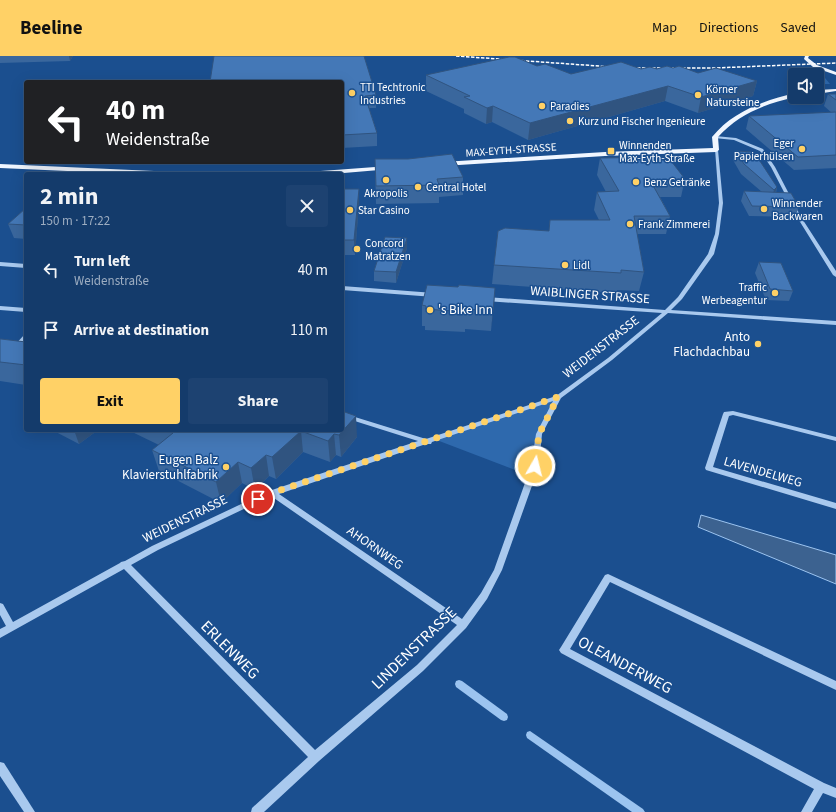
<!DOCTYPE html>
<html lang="en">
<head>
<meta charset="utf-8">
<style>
	body { margin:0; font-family:"Source Sans 3",sans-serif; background:#1d4271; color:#f1f3f6; height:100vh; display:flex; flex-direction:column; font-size:15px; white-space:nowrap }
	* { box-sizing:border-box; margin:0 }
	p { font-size:13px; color:#9dadc1 }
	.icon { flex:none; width:22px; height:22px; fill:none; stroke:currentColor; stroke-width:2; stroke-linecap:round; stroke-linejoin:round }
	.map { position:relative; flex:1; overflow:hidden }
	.side { position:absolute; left:24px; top:116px; width:320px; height:260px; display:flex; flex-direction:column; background:#143b6b; border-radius:4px; box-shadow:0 4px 16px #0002,0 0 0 1px #33557e }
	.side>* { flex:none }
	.top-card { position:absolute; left:24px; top:24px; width:320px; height:84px; border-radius:4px; box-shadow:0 4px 16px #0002,0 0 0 1px #33557e; background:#202124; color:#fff; overflow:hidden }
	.fabs { position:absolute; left:788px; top:12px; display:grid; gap:8px }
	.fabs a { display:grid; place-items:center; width:36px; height:36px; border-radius:4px; background:#143b6b; box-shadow:0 4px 16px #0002,0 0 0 1px #33557e; font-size:20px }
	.pin { position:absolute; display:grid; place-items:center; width:34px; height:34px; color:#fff; margin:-17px; border:2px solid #fff; border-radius:50%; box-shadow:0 1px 4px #0007 }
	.me { position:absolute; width:44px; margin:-22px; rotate:8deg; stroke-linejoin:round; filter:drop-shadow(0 0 3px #0008) }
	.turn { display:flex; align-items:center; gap:14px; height:84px; padding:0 16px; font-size:18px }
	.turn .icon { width:52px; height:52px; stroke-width:2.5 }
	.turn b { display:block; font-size:28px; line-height:34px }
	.round { display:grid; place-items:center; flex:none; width:42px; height:42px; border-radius:4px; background:#1d4271 }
	.head { display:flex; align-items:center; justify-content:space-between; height:68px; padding:0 16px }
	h1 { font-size:24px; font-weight:700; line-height:30px }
	.cta { display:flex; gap:8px; margin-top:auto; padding:8px 16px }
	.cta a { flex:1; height:46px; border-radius:4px; background:#ffd166; color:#111; font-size:16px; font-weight:700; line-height:46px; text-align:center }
	.cta a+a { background:#1d4271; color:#f1f3f6 }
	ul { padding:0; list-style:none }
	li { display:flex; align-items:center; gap:12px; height:60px; padding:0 16px }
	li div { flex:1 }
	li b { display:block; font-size:15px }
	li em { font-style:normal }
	header { display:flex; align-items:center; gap:24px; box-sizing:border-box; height:56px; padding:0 20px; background:#ffd166; color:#111 }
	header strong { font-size:19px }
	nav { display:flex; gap:22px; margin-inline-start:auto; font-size:14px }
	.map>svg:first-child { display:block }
	.green { fill:#2e69ad }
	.water { fill:#3c6290; stroke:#9cc4f0 }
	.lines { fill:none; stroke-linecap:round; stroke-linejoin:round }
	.stream { fill:#9cc4f0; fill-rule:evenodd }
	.minor { fill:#a9c9ee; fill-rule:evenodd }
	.major { fill:#f0f6ff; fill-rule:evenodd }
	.rail { stroke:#fff; stroke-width:1.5; stroke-dasharray:3.5 1.5; stroke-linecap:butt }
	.wall { fill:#3a679d }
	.shaded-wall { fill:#305480 }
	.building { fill:#4478b7; stroke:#305480 }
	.route { stroke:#ffd166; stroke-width:7; stroke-dasharray:0 12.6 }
	.poi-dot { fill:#ffd166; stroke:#1b4f8f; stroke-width:1.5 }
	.labels { text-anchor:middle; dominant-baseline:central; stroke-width:3; stroke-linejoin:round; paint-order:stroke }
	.far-poi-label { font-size:11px; fill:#fff; stroke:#1b4f8f; text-anchor:start }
	.far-street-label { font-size:11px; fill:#fff; stroke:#1b4f8f }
	.street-label { font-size:13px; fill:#fff; stroke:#1b4f8f }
	.poi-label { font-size:13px; fill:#fff; stroke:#1b4f8f; text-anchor:end }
	.near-street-label { font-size:16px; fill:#fff; stroke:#1b4f8f }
</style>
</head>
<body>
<header>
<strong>Beeline</strong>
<nav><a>Map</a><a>Directions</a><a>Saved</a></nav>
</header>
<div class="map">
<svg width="836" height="756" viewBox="0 0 836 756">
	<rect width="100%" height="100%" fill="#1b4f8f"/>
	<!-- green -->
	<g class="green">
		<polygon points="809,13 825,22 830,28 817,28 817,19 805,19 797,13"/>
		<polygon points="558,341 539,377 531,420 434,383"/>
	</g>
	<!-- water -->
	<polygon class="water" points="701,459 836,499 836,528 698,471"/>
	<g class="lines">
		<!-- stream -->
		<g class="stream">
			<polygon points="810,14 812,14 816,19 813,19"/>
			<polygon points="817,20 825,27 825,29 823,29 817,23"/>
			<polygon points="459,624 462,625 507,658 508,661 507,664 504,665 501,664 456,631 455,628 456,625"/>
			<polygon points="530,675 643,753 645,756 632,756 527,682 526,679 527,676"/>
		</g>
		<!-- minor -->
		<g class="minor">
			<polygon points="715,80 736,82 763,93 775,111 801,161 836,215 836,221 833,219 797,161 771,111 760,95 734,84 714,82 714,80"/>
			<path d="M715 93 718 94 723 147 719 178 714 198 682 243 671 254 836 265V269L668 257 612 304 561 342 542 378 539 410 502 514 487 543 466 572 423 615 319 705 264 756H251L252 752 308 701 124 513 0 582V573L6 570 0 559V547L3 548 13 566 120 507 121 506 125 505 152 490 269 435 418 385 342 361V357L426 383 556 340 608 302 662 257 486 245 483 243 486 241 665 254 678 241 708 198 715 178 719 147ZM553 345 536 378 531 410 494 514 481 537 462 563 279 438 426 388H431L432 386ZM271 440 457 569 417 609 315 694 131 509 158 494Z"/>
			<polygon points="0,206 26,208 26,212 0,210"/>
			<polygon points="342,230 434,237 437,239 434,241 342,234"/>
			<polygon points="0,250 26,252 26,256 0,254"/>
			<polygon points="26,278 26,284 17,293 13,293 12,292 13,291 24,279"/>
			<polygon points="733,355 836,381 836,385 733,359 729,360 713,411 836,447 836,453 706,414 705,412 723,358 724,356"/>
			<polygon points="608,518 836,625 836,634 610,526 570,593 824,727 836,732 836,742 823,737 812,756 801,756 814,733 561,597 559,594 561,591 605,519"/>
			<polygon points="0,706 4,707 35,756 24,756 0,720"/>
		</g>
		<!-- major -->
		<g class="major">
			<polygon points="805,0 809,0 808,2 817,9 836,16 836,19 813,11 804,3"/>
			<polygon points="836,33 836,35 817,38 817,34"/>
			<path d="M795 37V41C765 48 739 58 718 81L719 94 716 96 605 100 443 110 440 108 443 106 605 96 713 92 712 81C733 55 763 45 795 37Z"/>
			<polygon points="0,108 176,116 179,118 135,118 0,112"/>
			<polygon points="389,110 392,112 391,113 332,118 304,118 307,116"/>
		</g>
		<!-- rail -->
		<g class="rail">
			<polyline points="456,0 613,11"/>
			<polyline points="627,12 715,12 836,7"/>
		</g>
	</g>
	<!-- wall -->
	<g class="wall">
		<polygon points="0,0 73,0 70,5 0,7"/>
		<polygon points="537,10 571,18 641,13 673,12 698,17 757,25 753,40 698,57 665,45 528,84 492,66 486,68 464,57 464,53 426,35 426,19"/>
		<polygon points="342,26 376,39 376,52 369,52 377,77 377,90 342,92"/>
		<polygon points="828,38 836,38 836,112 794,114 746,73 749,60 832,57 824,50"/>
		<polygon points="736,95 777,131 776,137 799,151 795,161 749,160 741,145 744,135 762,136 741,118 733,104"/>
		<polygon points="600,102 685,123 681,141 660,141 670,160 666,178 637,178 644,216 639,235 617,234 617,237 492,228 494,209 549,175 550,164 599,164 594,154 597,136 606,136 597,119"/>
		<polygon points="375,103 463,121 463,139 439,141 439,147 376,148"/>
		<polygon points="342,133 359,147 355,199 342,199"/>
		<polygon points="26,152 26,183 14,182 8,168"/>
		<polygon points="407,182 407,192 396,227 374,225 374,215"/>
		<polygon points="759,206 793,235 789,245 766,244 755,217"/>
		<polygon points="458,231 495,232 491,275 465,273 465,276 425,274 425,270 422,270 422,249"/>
		<polygon points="0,283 26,286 26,329 0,325"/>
		<polygon points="53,374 98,374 79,388 54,375"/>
		<polygon points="128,374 342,374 357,381 341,401 336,399 330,406 303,396 276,423 269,420 255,434 242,427 221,447 159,415 152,394 159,389"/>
	</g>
	<!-- shaded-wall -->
	<g class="shaded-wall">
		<polygon points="69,0 73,0 70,5"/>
		<polygon points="757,25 753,40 698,57 701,41"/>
		<polygon points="668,30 665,45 528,84 530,67"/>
		<polygon points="493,50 492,66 486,68 487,52"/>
		<polygon points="777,131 774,141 771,144 774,134"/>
		<polygon points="359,133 359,147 355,199 354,184"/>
		<polygon points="407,182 407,192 396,227 396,216"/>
		<polygon points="495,232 494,252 491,275 493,255"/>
		<polygon points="356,360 357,381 341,401 339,379"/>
		<polygon points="74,374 98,374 79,388"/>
		<polygon points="301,375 303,396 276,423 272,401"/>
		<polygon points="334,378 336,399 330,406 328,385"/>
		<polygon points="266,399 269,420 255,434 251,412"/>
		<polygon points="238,406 242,427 221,447 216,426"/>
	</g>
	<!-- building -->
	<g class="building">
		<polygon points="214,0 364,0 376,39 365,40 377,77 342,79 342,26 210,26"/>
		<polygon points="509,1 515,1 537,10 545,8 571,18 621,6 641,13 650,11 657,13 667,10 673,12 679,10 698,17 716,12 757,25 701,41 668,30 530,67 493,50 487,52 464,41 470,40 426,19"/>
		<polygon points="828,38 836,38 836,44"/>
		<polygon points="836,56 836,99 798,101 749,60"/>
		<polygon points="736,95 754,96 777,131 774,134 744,108"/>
		<polygon points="452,98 463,121 437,123 439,129 376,130 375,103 408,103"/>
		<polygon points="668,101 685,123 650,124 670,160 634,160 644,216 621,214 621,217 494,209 498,175 505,172 549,175 550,164 610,164 597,136 619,135 600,102"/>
		<polygon points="326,117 326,118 276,118"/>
		<polygon points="342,133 359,133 354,184 342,184"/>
		<polygon points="744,135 791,137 799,151 752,150"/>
		<polygon points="26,152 26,169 8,168"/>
		<polygon points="385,181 407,182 396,216 374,215"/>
		<polygon points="759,206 781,207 793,235 770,233"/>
		<polygon points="427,229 458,231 459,229 495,232 493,255 466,253 466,256 426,253 426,250 422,249"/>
		<polygon points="0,283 1,283 26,286 26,309 0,306"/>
		<polygon points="26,313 26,317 23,316"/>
		<polygon points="342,355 356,360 339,379 334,378 328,385 301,375 272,401 266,399 251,412 238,406 216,426 152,394 173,377 166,374 342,374"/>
	</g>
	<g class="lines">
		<!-- route -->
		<polyline class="route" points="258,443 272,437 558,341 539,378 535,410"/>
	</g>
	<!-- markers -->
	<g class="poi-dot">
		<circle cx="352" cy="37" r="4"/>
		<circle cx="698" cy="39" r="4"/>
		<circle cx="542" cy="50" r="4"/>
		<circle cx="570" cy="65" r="4"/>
		<circle cx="802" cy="93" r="4"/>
		<rect x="607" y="91" width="8" height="8" rx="2"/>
		<circle cx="386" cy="124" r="4"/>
		<circle cx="636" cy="126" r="4"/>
		<circle cx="418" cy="131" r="4"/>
		<circle cx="764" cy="153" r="4"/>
		<circle cx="350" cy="154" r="4"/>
		<circle cx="630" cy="168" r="4"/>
		<circle cx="357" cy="193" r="4"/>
		<circle cx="565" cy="209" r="4"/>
		<circle cx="775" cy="237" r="4"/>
		<circle cx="430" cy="254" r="4"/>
		<circle cx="758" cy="288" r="4"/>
		<circle cx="226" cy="411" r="4"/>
	</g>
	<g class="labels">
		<!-- far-poi labels -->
		<g class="far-poi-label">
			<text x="360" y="31">TTI Techtronic<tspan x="360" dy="13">Industries</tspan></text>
			<text x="706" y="33">Körner<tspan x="706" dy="13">Natursteine</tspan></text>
			<text x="550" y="50">Paradies</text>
			<text x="578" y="65">Kurz und Fischer Ingenieure</text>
			<text x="794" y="87" text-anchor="end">Eger<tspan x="794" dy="13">Papierhülsen</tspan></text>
			<text x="619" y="89">Winnenden<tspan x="619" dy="13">Max-Eyth-Straße</tspan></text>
			<text x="644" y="126">Benz Getränke</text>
			<text x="426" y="131">Central Hotel</text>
			<text x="386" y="137" text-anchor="middle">Akropolis</text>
			<text x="772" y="147">Winnender<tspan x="772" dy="13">Backwaren</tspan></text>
			<text x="358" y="154">Star Casino</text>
			<text x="638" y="168">Frank Zimmerei</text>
			<text x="365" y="187">Concord<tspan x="365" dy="13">Matratzen</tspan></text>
			<text x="573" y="209">Lidl</text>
			<text x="767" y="231" text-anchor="end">Traffic<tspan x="767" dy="13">Werbeagentur</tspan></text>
		</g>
		<!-- far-street labels -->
		<g class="far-street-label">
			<text transform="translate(511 94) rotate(-4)">MAX-EYTH-STRASSE</text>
		</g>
		<!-- street labels -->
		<g class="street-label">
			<text transform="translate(590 239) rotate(4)">WAIBLINGER STRASSE</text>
			<text transform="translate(601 291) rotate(-38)">WEIDENSTRASSE</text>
			<text transform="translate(763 416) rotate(16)">LAVENDELWEG</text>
			<text transform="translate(185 463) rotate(-26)">WEIDENSTRASSE</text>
			<text transform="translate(375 492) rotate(35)">AHORNWEG</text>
		</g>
		<!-- poi labels -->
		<g class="poi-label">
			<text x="438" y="254" text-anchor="start">'s Bike Inn</text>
			<text x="750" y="281">Anto<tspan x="750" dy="15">Flachdachbau</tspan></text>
			<text x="218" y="404">Eugen Balz<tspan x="218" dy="15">Klavierstuhlfabrik</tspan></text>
		</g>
		<!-- near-street labels -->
		<g class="near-street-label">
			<text transform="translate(414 592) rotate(-44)">LINDENSTRASSE</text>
			<text transform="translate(230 594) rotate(45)">ERLENWEG</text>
			<text transform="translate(625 609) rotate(28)">OLEANDERWEG</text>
		</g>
	</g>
</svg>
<div class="fabs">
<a><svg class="icon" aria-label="sound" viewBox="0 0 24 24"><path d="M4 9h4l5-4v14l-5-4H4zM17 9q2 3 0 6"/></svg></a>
</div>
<div class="pin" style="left:258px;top:443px;background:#d93025"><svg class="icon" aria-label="arrive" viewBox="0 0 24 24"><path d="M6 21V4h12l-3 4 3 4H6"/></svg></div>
<svg class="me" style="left:535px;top:410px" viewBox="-20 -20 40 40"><circle r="17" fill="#ffd166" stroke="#fff" stroke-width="3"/><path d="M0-11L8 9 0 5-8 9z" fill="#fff"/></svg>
<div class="top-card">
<div class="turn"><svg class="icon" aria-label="left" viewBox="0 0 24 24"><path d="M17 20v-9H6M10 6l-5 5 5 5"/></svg><div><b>40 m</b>Weidenstraße</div></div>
</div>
<section class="side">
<div class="head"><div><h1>2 min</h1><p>150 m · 17:22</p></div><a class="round"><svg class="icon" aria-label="close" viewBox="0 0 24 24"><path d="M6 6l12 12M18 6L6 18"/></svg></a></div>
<ul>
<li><svg class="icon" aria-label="left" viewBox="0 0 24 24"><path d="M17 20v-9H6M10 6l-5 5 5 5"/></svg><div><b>Turn left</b><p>Weidenstraße</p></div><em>40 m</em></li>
<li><svg class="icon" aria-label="arrive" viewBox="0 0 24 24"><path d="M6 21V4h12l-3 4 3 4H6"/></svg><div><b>Arrive at destination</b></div><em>110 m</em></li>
</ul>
<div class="cta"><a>Exit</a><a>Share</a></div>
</section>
</div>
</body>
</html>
